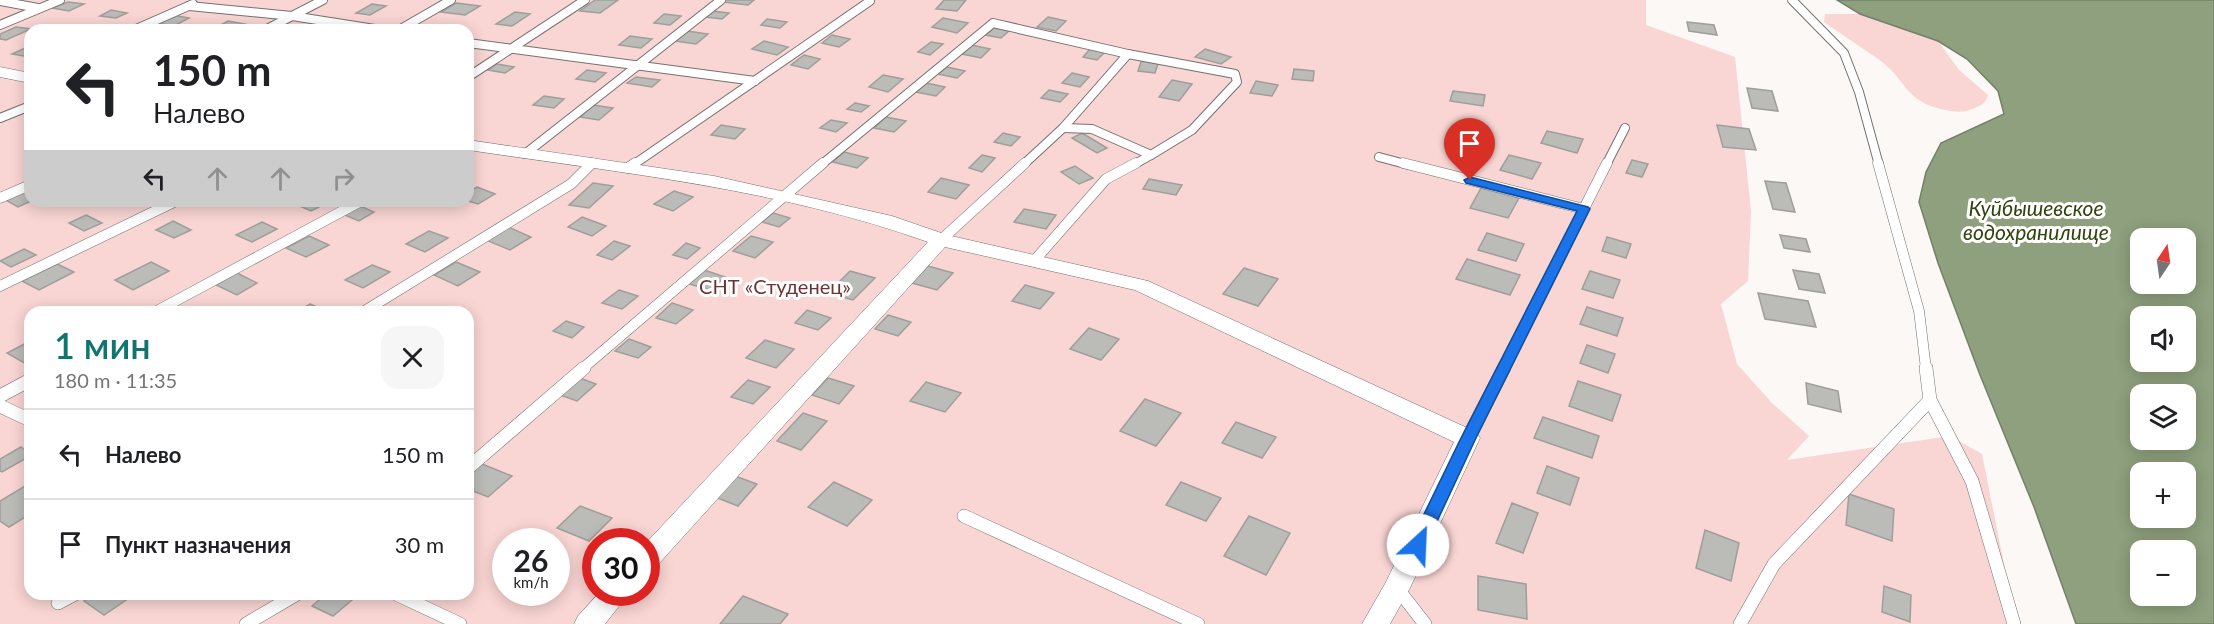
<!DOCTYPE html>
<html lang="ru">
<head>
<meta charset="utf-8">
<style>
	body { margin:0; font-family:Lato,sans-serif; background:#f6f6f6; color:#202124; height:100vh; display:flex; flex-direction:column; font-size:22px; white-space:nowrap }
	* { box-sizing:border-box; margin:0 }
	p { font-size:20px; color:#757577 }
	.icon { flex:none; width:33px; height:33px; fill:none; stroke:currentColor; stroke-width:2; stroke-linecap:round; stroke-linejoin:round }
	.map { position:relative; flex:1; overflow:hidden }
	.panel { position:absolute; left:24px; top:306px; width:450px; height:294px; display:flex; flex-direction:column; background:#fff; border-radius:18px; box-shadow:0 3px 15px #0003 }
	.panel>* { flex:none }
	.hud { position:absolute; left:24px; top:24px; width:450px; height:183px; border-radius:18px; box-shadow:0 3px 15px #0003; background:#fff; color:#202124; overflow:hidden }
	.needle { width:39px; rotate:13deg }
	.controls { position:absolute; left:2130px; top:228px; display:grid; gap:12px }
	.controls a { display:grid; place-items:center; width:66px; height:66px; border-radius:12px; background:#fff; box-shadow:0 3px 15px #0003; font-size:30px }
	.speed { position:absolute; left:492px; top:528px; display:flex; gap:12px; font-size:30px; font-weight:700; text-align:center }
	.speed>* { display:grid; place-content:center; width:78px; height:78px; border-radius:50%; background:#fff; box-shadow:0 3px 15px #0003; line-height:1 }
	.speed small { font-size:15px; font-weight:400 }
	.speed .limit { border:9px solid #d22; background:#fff; color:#111 }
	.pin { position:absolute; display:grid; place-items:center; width:51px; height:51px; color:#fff; margin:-62px -26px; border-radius:50% 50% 50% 0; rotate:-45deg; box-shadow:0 0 6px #0007 }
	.pin .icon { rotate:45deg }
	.me { position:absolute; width:66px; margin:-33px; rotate:25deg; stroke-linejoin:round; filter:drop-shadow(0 0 4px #0008) }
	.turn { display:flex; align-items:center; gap:21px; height:126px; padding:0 30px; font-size:27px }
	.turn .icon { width:78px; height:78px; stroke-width:2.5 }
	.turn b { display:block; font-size:42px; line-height:51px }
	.lanes { display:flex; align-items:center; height:57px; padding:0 30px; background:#0003; justify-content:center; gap:30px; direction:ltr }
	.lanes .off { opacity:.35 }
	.round { display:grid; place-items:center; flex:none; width:63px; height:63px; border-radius:18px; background:#f6f6f6 }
	.summary { display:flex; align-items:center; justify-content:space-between; height:102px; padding:0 30px }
	h1 { font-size:36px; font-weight:600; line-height:45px; color:#0f766e }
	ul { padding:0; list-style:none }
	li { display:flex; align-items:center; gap:18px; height:90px; padding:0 30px; border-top:2px solid #e0e0e0 }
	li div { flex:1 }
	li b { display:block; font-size:22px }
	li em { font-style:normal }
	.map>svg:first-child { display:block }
	.green { fill:#f9d5d3; fill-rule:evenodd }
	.water { fill:#8ea07d; stroke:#748168; stroke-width:1.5; fill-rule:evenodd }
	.building { fill:#bbbbb7; stroke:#9f9e9b; stroke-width:1.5 }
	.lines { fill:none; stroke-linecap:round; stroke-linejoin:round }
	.service-far2-casing { stroke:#74726f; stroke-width:10 }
	.service-far1-casing { stroke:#74726f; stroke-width:11 }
	.service-casing { stroke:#74726f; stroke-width:14 }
	.minor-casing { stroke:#74726f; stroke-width:1 }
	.service-far2 { stroke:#fff; stroke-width:8 }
	.service-far1 { stroke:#fff; stroke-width:10 }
	.service { stroke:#fff; stroke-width:13 }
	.minor { fill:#fff; fill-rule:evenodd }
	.route { fill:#1a73e8; stroke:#114b97; stroke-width:1.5 }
	.labels { text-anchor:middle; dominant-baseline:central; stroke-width:6; stroke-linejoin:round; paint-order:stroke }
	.park-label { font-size:20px; fill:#6e3333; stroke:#fff }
	.water-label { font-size:21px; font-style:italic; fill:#2e450d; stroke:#fff }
</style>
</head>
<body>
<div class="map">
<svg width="2214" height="624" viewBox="0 0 2214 624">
	<rect width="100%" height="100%" fill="#fbf8f5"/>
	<!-- green -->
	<g class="green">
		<path d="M0 0H1646V25L1735 57 1751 211 1748 281 1721 304 1737 364 1772 403 1809 436 1787 460 1950 436 1982 454 2016 624H0ZM30 30H468V201H30ZM30 312H468V594H30ZM506 542H556V592H506ZM596 542H646V592H596Z"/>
		<path d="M1825 14H1860L1938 41 1959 70 1988 95C1986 104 1980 106 1972 109 1963 113 1955 112 1945 110 1904 101 1908 82 1881 61 1862 48 1843 35 1824 22Z"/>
	</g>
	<!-- water -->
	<path class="water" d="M1837 0H2214V624H2076L2034 507 1980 375 1938 263 1919 202 1926 172 1941 143 2004 114 1998 91 1967 59 1938 41 1860 14ZM2140 238H2186V284H2140ZM2186 316V362H2140V316ZM2186 394V440H2140V394ZM2140 472H2186V518H2140ZM2186 550V596H2140V550Z"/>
	<!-- building -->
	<g class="building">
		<polygon points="595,0 618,0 600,13 580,11"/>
		<polygon points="725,0 754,0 748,5 723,2"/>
		<polygon points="944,0 966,0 957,11 936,9"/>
		<polygon points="68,2 84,4 69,11 52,8"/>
		<polygon points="456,3 480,6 465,15 441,12"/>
		<polygon points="372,4 386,6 370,15 356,13"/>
		<polygon points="111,10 127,13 116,18 100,16"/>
		<polygon points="712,11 729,13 722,19 705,17"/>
		<polygon points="515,12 530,14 512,26 496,24"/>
		<polygon points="664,14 681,16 670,25 654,23"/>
		<polygon points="172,15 189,18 174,26 157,23"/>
		<polygon points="1048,17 1066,21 1056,31 1037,27"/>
		<polygon points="943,18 968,23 957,33 932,27"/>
		<polygon points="767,19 787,22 780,28 761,25"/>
		<polygon points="228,21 245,24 234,30 215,28"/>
		<polygon points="1687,22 1714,25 1717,35 1689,31"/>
		<polygon points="16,27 31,29 6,40 0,39 0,34"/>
		<polygon points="994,28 1009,31 1001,38 985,35"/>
		<polygon points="687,31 708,34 696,44 675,41"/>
		<polygon points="832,35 850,39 839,47 822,43"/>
		<polygon points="630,36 652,39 641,48 619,45"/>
		<polygon points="764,41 788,47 777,55 752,49"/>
		<polygon points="931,42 943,44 930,55 918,52"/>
		<polygon points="972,45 990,49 981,58 962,54"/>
		<polygon points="30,46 30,57 12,54"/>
		<polygon points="1090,49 1105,52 1097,60 1083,57"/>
		<polygon points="1205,49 1231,57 1221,64 1195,57"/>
		<polygon points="804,55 820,59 808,69 791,65"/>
		<polygon points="1142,59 1159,61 1155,73 1138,71"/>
		<polygon points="497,64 514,67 505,73 488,70"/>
		<polygon points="947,67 965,71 957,78 938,74"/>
		<polygon points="1294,69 1314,71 1313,81 1292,79"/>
		<polygon points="587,70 606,73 595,82 576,79"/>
		<polygon points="1072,73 1089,77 1080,87 1062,83"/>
		<polygon points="883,75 903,79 888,92 869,87"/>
		<polygon points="636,77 660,80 652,87 627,83"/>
		<polygon points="1172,80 1192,84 1179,101 1159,97"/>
		<polygon points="1256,81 1278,85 1272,96 1250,93"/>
		<polygon points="926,83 945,87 936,96 916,92"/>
		<polygon points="1747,88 1772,91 1778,111 1752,108"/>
		<polygon points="1049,90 1068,94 1060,102 1041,98"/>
		<polygon points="1453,91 1485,95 1483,106 1450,101"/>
		<polygon points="544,96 564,99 554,108 533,105"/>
		<polygon points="855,103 869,106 861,112 847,109"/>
		<polygon points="593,105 613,108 599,120 580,117"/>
		<polygon points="886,117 906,121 894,132 874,128"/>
		<polygon points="831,120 847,123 836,132 820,128"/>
		<polygon points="721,125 745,129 735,139 711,135"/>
		<polygon points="1717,125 1749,129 1756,150 1723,147"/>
		<polygon points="1547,131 1583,139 1577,153 1541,143"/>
		<polygon points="1003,133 1020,137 1011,146 994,142"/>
		<polygon points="1082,133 1107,148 1097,153 1072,138"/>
		<polygon points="844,152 868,158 857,168 833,162"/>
		<polygon points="982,155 995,158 982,172 969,168"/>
		<polygon points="1509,155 1541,163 1532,179 1500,170"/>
		<polygon points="1632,160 1648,164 1642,177 1626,173"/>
		<polygon points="1075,166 1093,178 1079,184 1061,172"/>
		<polygon points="941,178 969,185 956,199 928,192"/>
		<polygon points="1149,179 1182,185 1176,195 1143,189"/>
		<polygon points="1765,181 1786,183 1795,212 1773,209"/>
		<polygon points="593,183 613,186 589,208 569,205"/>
		<polygon points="477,187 495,194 478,204 468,201 468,192"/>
		<polygon points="30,188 31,201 18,207 4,199"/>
		<polygon points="1481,188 1519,198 1508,218 1470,208"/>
		<polygon points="674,191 693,197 673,211 654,204"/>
		<polygon points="298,201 331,201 311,211 293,203"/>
		<polygon points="358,205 374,212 359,221 342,214"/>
		<polygon points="1024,209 1056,215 1046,229 1014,222"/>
		<polygon points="773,213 790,218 779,227 762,222"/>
		<polygon points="86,215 102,223 84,231 69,223"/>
		<polygon points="582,217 606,226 592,236 568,227"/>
		<polygon points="173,221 191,230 174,238 156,230"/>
		<polygon points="262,222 277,229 252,242 236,235"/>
		<polygon points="508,227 531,237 510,250 486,240"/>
		<polygon points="429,231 448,238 425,252 406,244"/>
		<polygon points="1487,233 1524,244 1516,261 1478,250"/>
		<polygon points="1780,235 1806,239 1810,252 1784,248"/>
		<polygon points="309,236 329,245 306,257 286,248"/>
		<polygon points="751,236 773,242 755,258 733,251"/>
		<polygon points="1607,237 1631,244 1626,258 1602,251"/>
		<polygon points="614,241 630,246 612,260 597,255"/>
		<polygon points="686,243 700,248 687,259 673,255"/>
		<polygon points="24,249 36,255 11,267 0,261"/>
		<polygon points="1467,259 1520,275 1510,295 1456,279"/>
		<polygon points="151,262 169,271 133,290 115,280"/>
		<polygon points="456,262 480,272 458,286 434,275"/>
		<polygon points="57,264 74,272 39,290 22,281"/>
		<polygon points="372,265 390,272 363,288 345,280"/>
		<polygon points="928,266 953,273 937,290 912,283"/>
		<polygon points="1244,268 1278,279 1258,306 1223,294"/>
		<polygon points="704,270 725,277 710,290 689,284"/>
		<polygon points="1793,270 1819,274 1825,293 1799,289"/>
		<polygon points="850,271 875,278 853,300 828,293"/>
		<polygon points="1590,271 1620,280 1613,298 1582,289"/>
		<polygon points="237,273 257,283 237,295 216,285"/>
		<polygon points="1025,285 1054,293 1040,309 1012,301"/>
		<polygon points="619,290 638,296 622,309 602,303"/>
		<polygon points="1758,293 1808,301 1816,327 1765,319"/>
		<polygon points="672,303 693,310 676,324 656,318"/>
		<polygon points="310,304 328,312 296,312"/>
		<polygon points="1587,307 1623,318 1617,336 1580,324"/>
		<polygon points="807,310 831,318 818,330 795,323"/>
		<polygon points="888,315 911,322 898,336 875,329"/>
		<polygon points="566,321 584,327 572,338 553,331"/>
		<polygon points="1089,328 1119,339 1101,360 1070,349"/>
		<polygon points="629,339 651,347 638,358 615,351"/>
		<polygon points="765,340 794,349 776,368 746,358"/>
		<polygon points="30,341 30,362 26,364 7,353"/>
		<polygon points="1587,345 1615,354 1608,373 1580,363"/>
		<polygon points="577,377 596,384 577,401 557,394"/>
		<polygon points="828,378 854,386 839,404 812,395"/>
		<polygon points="748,380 770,387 753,404 731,397"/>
		<polygon points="1578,381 1621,395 1612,421 1569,406"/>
		<polygon points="926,382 961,393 945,412 910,401"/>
		<polygon points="1806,383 1838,391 1841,412 1808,404"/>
		<polygon points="1145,399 1181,413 1156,446 1120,431"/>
		<polygon points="803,413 827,421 801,450 777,441"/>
		<polygon points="1543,417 1599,436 1592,458 1534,438"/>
		<polygon points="1236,422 1276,437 1262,458 1222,443"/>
		<polygon points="21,447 30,453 30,456 2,472 0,471 0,459"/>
		<polygon points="482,464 512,476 488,497 468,489 468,476"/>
		<polygon points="1547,466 1579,478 1570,505 1537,493"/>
		<polygon points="735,476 757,484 738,506 715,497"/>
		<polygon points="834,482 872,500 847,526 808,507"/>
		<polygon points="1181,482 1221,498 1206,521 1166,505"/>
		<polygon points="30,483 30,514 9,527 0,521 0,501"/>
		<polygon points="1849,494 1894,509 1892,541 1846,525"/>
		<polygon points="1512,503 1538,513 1523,553 1496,543"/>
		<polygon points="580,506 612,518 589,541 557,528"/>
		<polygon points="1249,516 1290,533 1266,575 1224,556"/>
		<polygon points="1705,530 1739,543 1731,581 1696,568"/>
		<polygon points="1478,576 1526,584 1527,619 1478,610"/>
		<polygon points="1884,586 1911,595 1910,622 1882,612"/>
		<polygon points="94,594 135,594 104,615 84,601"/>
		<polygon points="326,594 340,594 352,600 333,616 312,606"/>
		<polygon points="743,596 788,614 780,624 720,624"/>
	</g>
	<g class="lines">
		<defs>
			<g id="service-far2">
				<polyline points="1792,0 1844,53 1859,92 1879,165"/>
				<polyline points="0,1 38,8"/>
				<polyline points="189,6 292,16 381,30"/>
				<polyline points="0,25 60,0"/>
				<polyline points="134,30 193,4"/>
				<polyline points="265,30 323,0"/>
				<polyline points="399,30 451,0"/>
				<polyline points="468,43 755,81"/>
				<polyline points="468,77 585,0"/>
				<polyline points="0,118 30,106"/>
				<polyline points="1063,128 1092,129 1151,155 1192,130 1237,82 1235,74 1128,54"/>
				<polyline points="525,154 721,0"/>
				<polyline points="1379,157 1409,165"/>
				<polyline points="633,165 870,1"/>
				<polyline points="821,165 993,23 1128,54 1063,128 1023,165"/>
				<polyline points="1133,165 1151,155"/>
				<polyline points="1606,165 1625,128"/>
			</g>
			<g id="service-far1">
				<polyline points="1403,163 1584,209"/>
				<polyline points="1878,163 1919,311 1926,369"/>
				<polyline points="628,168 635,163"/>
				<polyline points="0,198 30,185"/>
				<polyline points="941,240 1025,163"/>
				<polyline points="1034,261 1106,179 1136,163"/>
				<polyline points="0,286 176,201"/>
				<polyline points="155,312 361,201"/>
				<polyline points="363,312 571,184 592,163"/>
				<polyline points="582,369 823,163"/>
				<polyline points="1503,369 1607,163"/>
			</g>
			<g id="service">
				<polyline points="1926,368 1930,400 1972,481 2014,624"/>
				<polyline points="0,396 30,380"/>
				<polyline points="0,406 30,420"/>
				<polyline points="1468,438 1504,368"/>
				<polyline points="468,468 584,368"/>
				<polyline points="964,516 1198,624"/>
				<polyline points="1397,588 1425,624"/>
				<polyline points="396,594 460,624"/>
				<polyline points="58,603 75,594"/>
				<polyline points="246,624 297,594"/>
				<polyline points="1740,624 1774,564 1930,400"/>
			</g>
			<g id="minor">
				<polygon points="0,67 30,73 30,83 0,77"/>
				<path d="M468 140 714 176 892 216 947 235 1148 281 1476 432 1480 438 1410 588 1390 624H1362L1386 582 1454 442 1135 290 945 247 655 568 646 571V543L928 242C781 189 622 173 468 150Z"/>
				<polygon points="600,592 630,592 605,624 574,624 578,616"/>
			</g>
		</defs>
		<!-- service-far2 casing -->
		<use href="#service-far2" class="service-far2-casing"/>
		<!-- service-far1 casing -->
		<use href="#service-far1" class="service-far1-casing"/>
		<!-- service casing -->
		<use href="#service" class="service-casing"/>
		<!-- minor casing -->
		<use href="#minor" class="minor-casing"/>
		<!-- service-far2 -->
		<use href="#service-far2" class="service-far2"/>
		<!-- service-far1 -->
		<use href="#service-far1" class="service-far1"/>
		<!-- service -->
		<use href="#service" class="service"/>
		<!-- minor -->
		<use href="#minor" class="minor"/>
	</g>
	<!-- route -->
	<polygon class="route" points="1470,177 1588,207 1590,209 1476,438 1426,545 1423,550 1418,552 1412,550 1409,545 1461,438 1577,211 1466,183 1464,180"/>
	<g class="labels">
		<!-- park labels -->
		<g class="park-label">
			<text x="775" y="286">СНТ «Студенец»</text>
		</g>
		<!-- water labels -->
		<g class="water-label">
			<text x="2036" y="207">Куйбышевское<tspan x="2036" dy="24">водохранилище</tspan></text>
		</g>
	</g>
</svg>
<div class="controls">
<a><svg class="needle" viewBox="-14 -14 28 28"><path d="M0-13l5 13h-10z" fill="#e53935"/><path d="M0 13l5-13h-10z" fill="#757577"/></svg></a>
<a><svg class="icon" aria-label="sound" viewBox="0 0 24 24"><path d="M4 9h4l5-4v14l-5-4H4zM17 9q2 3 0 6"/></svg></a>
<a><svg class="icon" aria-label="layers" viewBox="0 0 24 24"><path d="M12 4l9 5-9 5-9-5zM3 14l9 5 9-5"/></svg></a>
<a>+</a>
<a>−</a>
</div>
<div class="speed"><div>26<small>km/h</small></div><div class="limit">30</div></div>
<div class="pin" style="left:1470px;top:180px;background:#d93025"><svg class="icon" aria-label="arrive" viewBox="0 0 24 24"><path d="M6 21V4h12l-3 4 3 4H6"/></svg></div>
<svg class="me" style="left:1418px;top:545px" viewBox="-20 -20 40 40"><circle r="19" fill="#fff"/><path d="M0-13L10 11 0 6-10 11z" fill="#1a73e8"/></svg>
<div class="hud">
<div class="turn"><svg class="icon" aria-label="left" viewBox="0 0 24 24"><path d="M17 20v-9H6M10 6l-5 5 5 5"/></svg><div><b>150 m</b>Налево</div></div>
<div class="lanes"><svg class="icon" aria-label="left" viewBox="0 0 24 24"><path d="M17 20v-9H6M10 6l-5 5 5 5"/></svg><svg class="icon off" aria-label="ahead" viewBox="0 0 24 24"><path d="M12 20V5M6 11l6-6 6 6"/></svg><svg class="icon off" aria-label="ahead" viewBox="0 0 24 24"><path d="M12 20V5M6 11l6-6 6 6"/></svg><svg class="icon off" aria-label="right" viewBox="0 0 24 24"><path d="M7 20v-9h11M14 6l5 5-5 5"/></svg></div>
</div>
<section class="panel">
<div class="summary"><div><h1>1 мин</h1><p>180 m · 11:35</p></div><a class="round"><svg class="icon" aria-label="close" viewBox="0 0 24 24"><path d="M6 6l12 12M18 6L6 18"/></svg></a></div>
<ul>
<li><svg class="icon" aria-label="left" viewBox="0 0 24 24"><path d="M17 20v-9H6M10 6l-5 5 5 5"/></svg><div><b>Налево</b></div><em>150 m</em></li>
<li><svg class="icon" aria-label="arrive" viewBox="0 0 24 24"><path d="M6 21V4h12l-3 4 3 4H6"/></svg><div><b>Пункт назначения</b></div><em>30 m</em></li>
</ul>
</section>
</div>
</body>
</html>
